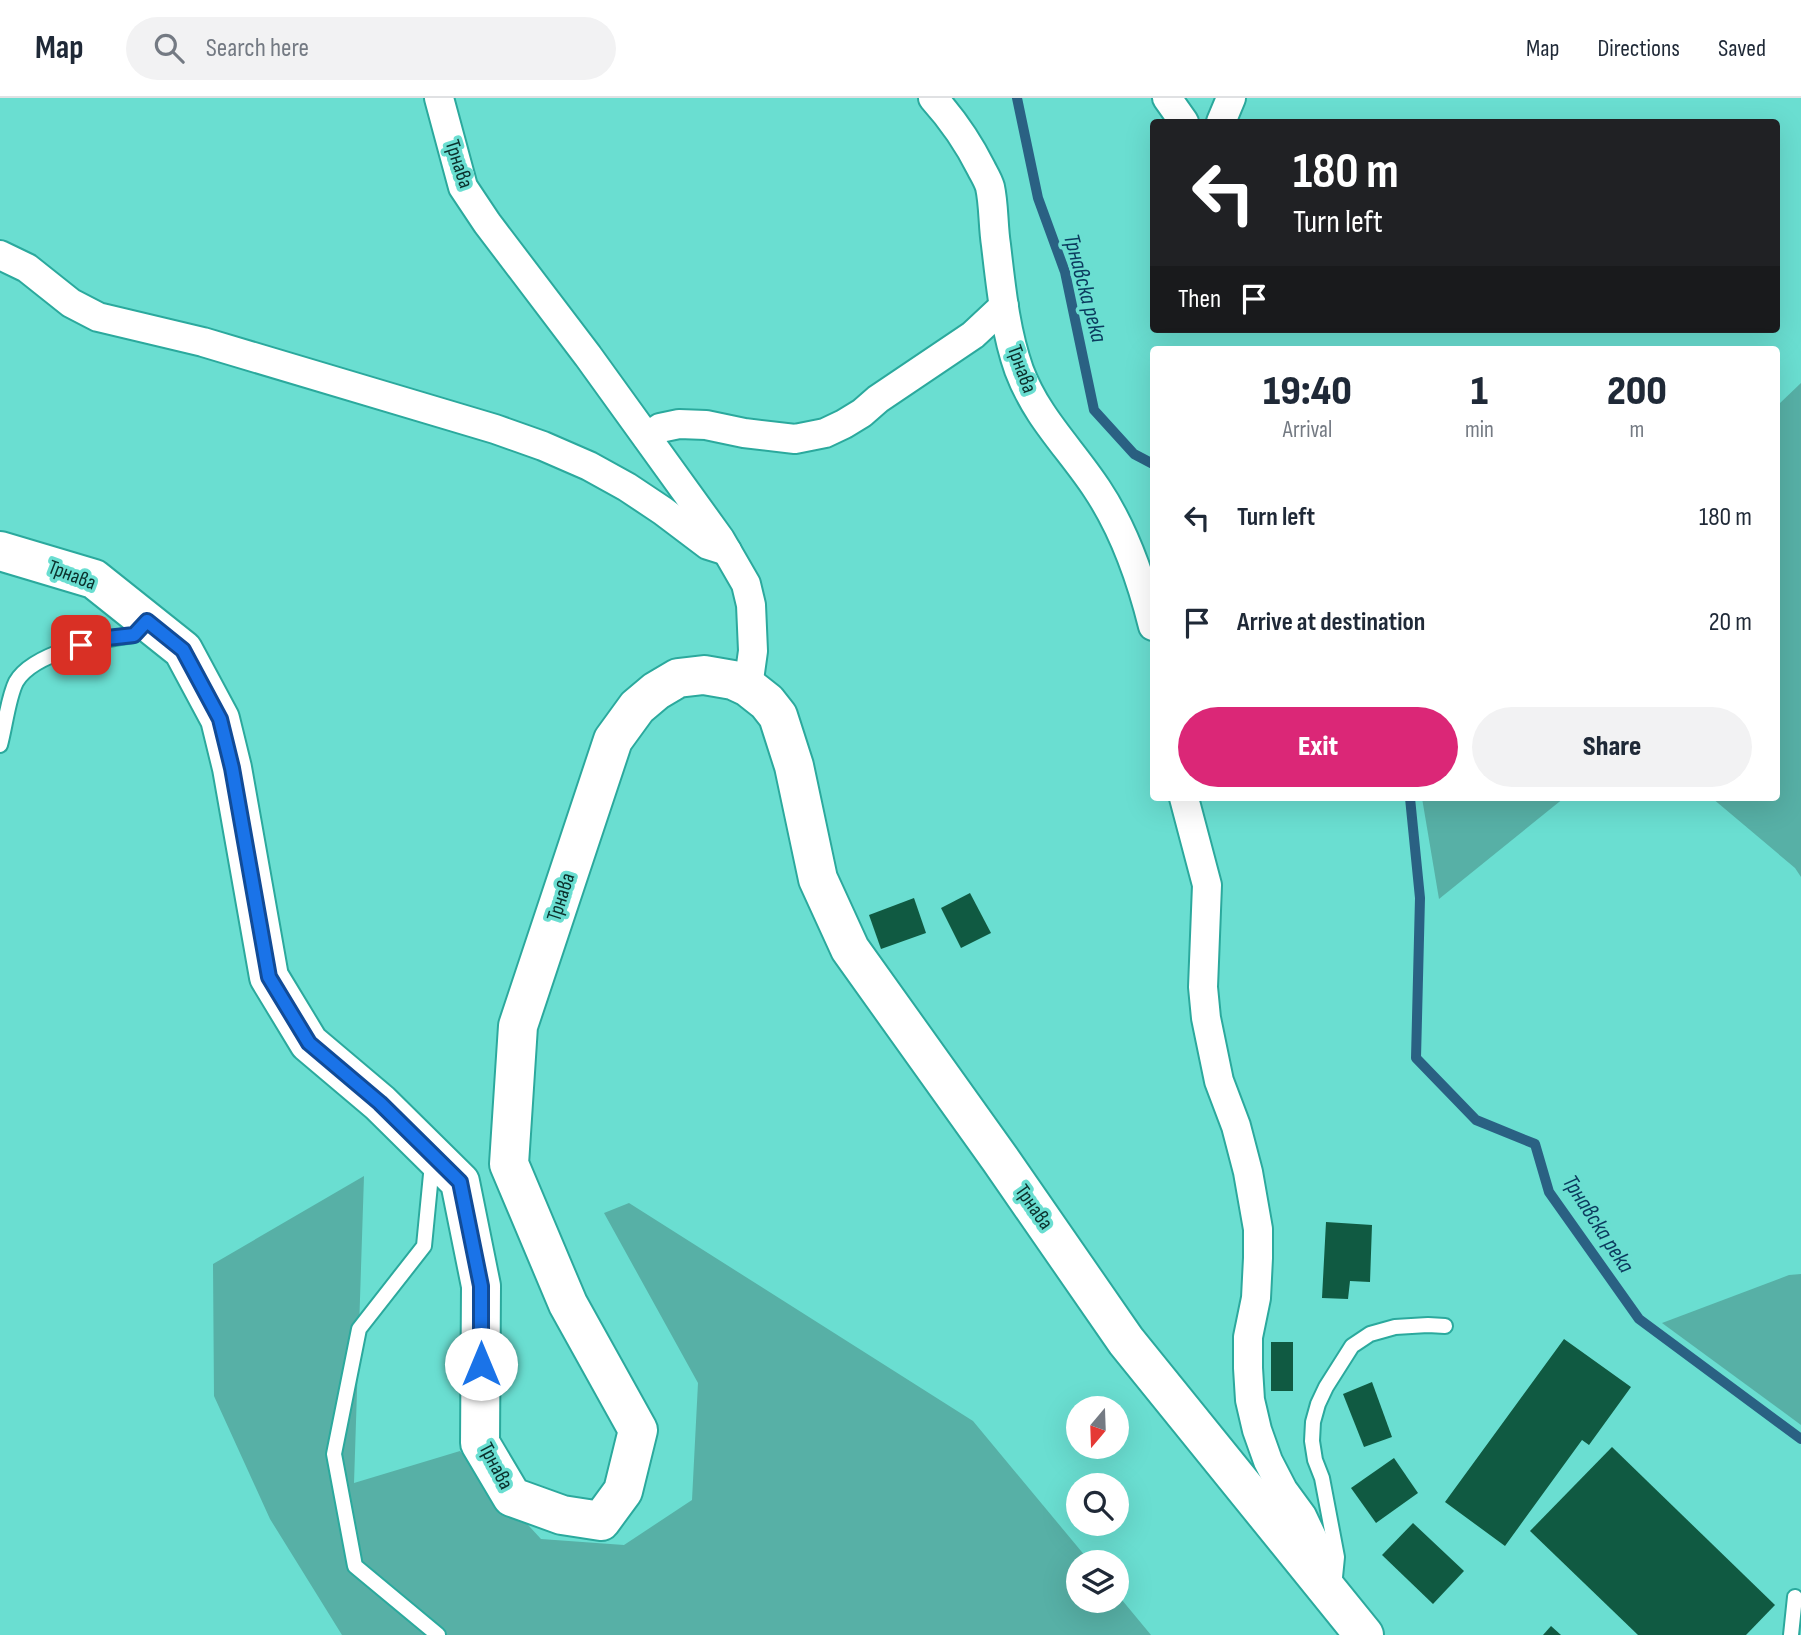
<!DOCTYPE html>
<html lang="en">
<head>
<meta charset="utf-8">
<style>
	body { margin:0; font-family:"Sofia Sans Condensed",sans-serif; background:#f2f2f3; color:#1f2937; height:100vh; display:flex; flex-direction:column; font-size:26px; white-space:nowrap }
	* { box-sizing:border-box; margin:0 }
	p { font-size:23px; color:#747a83 }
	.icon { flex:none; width:38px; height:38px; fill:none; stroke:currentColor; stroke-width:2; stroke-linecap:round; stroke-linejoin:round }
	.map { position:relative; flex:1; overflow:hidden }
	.drawer { position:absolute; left:1150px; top:248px; width:630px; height:455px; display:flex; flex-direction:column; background:#fff; border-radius:7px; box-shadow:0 7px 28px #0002 }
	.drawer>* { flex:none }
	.banner { position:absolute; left:1150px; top:21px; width:630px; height:214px; border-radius:7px; box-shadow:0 7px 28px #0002; background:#202124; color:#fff; overflow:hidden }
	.needle { width:46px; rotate:199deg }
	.tools { position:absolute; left:1066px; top:1298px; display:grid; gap:14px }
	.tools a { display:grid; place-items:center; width:63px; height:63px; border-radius:50%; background:#fff; box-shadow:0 7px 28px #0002; font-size:35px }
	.pin { position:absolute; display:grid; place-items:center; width:60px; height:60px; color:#fff; margin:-30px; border-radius:14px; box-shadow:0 4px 10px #0006 }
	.me { position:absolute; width:77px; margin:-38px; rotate:0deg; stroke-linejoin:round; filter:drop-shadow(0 0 5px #0008) }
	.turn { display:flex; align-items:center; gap:24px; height:147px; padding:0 28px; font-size:32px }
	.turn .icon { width:91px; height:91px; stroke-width:2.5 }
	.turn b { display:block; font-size:49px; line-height:60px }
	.then { display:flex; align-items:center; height:66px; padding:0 28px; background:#0003; gap:14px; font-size:26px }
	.eta { display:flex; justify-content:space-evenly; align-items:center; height:119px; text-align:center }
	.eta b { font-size:42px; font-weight:800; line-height:49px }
	.primary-button { display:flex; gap:14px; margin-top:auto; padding:14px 28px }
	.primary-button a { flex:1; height:80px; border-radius:42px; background:#db2777; color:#fff; font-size:28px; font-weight:800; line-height:80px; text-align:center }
	.primary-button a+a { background:#f2f2f3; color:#1f2937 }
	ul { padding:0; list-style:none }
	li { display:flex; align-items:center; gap:21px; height:105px; padding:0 28px }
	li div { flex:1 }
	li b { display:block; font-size:26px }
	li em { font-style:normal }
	header { display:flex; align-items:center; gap:42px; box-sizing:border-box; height:98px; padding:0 35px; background:#fff; border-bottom:2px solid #e0e1e3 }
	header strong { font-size:33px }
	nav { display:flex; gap:38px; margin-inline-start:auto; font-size:24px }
	.search { width:490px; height:63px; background:#f2f2f3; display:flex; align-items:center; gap:18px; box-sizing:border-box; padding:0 24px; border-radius:38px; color:#747a83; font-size:26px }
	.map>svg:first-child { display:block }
	.green { fill:#57b0a6 }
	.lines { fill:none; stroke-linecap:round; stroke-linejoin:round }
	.stream { stroke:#2a6183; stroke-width:10 }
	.building { fill:#105a42 }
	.service-casing { stroke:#2ba99d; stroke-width:18 }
	.minor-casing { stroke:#2ba99d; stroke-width:32 }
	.secondary-casing { stroke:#2ba99d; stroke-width:42 }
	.service { stroke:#fff; stroke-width:14 }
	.minor { stroke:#fff; stroke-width:28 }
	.secondary { stroke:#fff; stroke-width:38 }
	.route-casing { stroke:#114b97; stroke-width:18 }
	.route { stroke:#1a73e8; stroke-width:12 }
	.labels { text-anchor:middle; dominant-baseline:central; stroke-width:7; stroke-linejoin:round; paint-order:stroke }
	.street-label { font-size:21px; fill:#0b312d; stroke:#6aded1 }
	.water-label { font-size:23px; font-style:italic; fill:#0b3b5e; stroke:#6aded1 }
</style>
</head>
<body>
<header>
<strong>Map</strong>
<div class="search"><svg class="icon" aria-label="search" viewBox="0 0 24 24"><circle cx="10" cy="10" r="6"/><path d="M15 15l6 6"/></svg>Search here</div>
<nav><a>Map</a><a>Directions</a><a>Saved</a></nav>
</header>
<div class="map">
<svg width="1801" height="1537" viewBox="0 0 1801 1537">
	<rect width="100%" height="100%" fill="#6aded1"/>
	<!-- green -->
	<g class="green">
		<polygon points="1801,285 1801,779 1795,770 1712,700 1776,700 1776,305 1779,306"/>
		<polygon points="1422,700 1564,700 1439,801"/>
		<polygon points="364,1078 354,1385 460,1353 541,1441 624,1447 692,1402 698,1285 604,1115 629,1105 973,1323 1091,1465 1078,1465 1078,1503 1116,1503 1117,1496 1151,1537 342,1537 270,1421 214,1298 213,1166"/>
		<polygon points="1801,1176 1801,1327 1662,1225 1789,1177"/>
	</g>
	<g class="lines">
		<!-- stream -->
		<g class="stream">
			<polyline points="1017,0 1038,100 1065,174 1094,312 1134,356 1153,366"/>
			<polyline points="1410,700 1420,800 1416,960 1476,1022 1535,1046 1549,1094 1639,1221 1801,1341"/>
		</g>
	</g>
	<!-- building -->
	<g class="building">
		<polygon points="970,795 991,835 961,850 941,810"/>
		<polygon points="914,800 926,835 881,851 869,817"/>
		<polygon points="1326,1124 1372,1127 1370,1184 1350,1183 1348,1201 1322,1200"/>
		<polygon points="1564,1241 1631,1289 1589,1347 1582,1342 1505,1448 1445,1404"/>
		<rect x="1271" y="1244" width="22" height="49"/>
		<polygon points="1372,1284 1392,1339 1364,1349 1343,1296"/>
		<polygon points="1612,1349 1775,1507 1746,1537 1638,1537 1530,1433"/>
		<polygon points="1394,1360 1418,1395 1376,1425 1351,1390"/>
		<polygon points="1413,1425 1464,1473 1433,1506 1382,1457"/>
		<polygon points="1551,1528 1561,1537 1543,1537"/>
	</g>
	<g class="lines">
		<defs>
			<g id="service">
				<path d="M0 647C5 629 8 600 16 584 33 554 102 541 134 537L146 524"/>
				<polyline points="432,1066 424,1148 359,1231 334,1356 355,1468 438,1537"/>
				<polyline points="1335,1479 1337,1459 1322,1380 1315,1362 1312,1343 1313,1324 1318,1306 1326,1289 1352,1248 1370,1236 1395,1229 1428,1227 1445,1228"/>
				<polyline points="1791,1537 1795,1499"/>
			</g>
			<g id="minor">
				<polyline points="439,0 463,89 487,125 588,258 720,441 746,486 751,507 753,553 748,589"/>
				<path d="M933 0C952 21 968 44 981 70 984 76 988 82 990 89 994 107 993 128 996 147 1001 189 1005 232 1019 272 1037 320 1070 350 1097 391 1125 433 1141 480 1153 528"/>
				<polyline points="1167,0 1184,24"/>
				<polyline points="1221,24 1231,0"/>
				<polyline points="0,157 27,170 71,205 98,219 203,244 495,331 543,348 589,368 627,389 663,413 708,447 727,453"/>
				<polyline points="647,339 660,330 679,326 706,327 744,335 795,341 825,335 844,326 862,315 878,301 973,237 1004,208"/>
				<polyline points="1184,700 1207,787 1203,889 1206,920 1219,983 1236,1028 1248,1074 1258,1131 1258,1160 1256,1200 1248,1239 1248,1270 1250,1302 1257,1332 1268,1363 1283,1392 1302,1418 1322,1460 1327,1479 1326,1482"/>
			</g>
			<polyline id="secondary" points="0,453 94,481 183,552 220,621 232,670 269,879 309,945 380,1005 460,1084 481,1188 480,1345 512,1399 562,1417 601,1423 623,1393 638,1332 568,1206 509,1066 518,928 613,642 637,609 656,593 678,580 704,577 733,582 748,589 767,604 778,618 794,668 818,781 850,851 1000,1061 1126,1243 1364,1537"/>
		</defs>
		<!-- service casing -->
		<use href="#service" class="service-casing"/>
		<!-- minor casing -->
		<use href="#minor" class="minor-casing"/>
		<!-- secondary casing -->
		<use href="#secondary" class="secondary-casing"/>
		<!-- service -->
		<use href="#service" class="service"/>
		<!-- minor -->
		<use href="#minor" class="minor"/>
		<!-- secondary -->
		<use href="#secondary" class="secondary"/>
	</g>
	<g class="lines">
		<defs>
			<polyline id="route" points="81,547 107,540 134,537 147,523 183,552 220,621 232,670 269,879 309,945 380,1005 460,1084 481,1188 481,1266"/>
		</defs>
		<!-- route casing -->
		<use href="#route" class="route-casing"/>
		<!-- route -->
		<use href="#route" class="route"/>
	</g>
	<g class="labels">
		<!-- street labels -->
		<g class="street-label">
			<text transform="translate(459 66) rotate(72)">Трнава</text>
			<text transform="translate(1022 271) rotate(70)">Трнава</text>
			<text transform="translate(72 477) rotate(21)">Трнава</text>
			<text transform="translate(561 799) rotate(-72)">Трнава</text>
			<text transform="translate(1034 1109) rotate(55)">Трнава</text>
			<text transform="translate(496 1368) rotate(62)">Трнава</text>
		</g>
		<!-- water labels -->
		<g class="water-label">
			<text transform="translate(1085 190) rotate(75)">Трнавска река</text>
			<text transform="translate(1598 1126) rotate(57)">Трнавска река</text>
		</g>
	</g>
</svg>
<div class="tools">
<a><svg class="needle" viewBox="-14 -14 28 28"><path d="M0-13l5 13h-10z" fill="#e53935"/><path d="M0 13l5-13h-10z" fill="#747a83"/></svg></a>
<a><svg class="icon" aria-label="search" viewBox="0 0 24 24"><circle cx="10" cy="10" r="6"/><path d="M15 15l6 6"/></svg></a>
<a><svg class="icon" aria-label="layers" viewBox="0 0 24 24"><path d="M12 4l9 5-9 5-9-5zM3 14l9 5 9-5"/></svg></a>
</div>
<div class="pin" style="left:81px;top:547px;background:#d93025"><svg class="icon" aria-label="arrive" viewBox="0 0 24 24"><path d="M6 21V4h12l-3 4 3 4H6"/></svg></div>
<svg class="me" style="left:481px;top:1266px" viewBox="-20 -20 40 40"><circle r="19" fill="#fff"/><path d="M0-13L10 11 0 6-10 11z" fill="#1a73e8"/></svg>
<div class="banner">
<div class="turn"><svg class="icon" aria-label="left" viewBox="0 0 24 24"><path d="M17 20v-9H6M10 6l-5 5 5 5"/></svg><div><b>180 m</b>Turn left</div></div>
<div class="then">Then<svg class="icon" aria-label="arrive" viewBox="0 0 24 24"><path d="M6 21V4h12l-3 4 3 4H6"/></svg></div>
</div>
<section class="drawer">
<div class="eta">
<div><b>19:40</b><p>Arrival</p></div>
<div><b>1</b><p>min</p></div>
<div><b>200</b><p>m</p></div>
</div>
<ul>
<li><svg class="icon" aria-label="left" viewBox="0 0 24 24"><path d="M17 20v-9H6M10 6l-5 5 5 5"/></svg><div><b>Turn left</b></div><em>180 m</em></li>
<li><svg class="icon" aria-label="arrive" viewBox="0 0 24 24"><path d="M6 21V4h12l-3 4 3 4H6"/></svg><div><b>Arrive at destination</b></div><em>20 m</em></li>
</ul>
<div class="primary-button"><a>Exit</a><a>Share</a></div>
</section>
</div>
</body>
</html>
